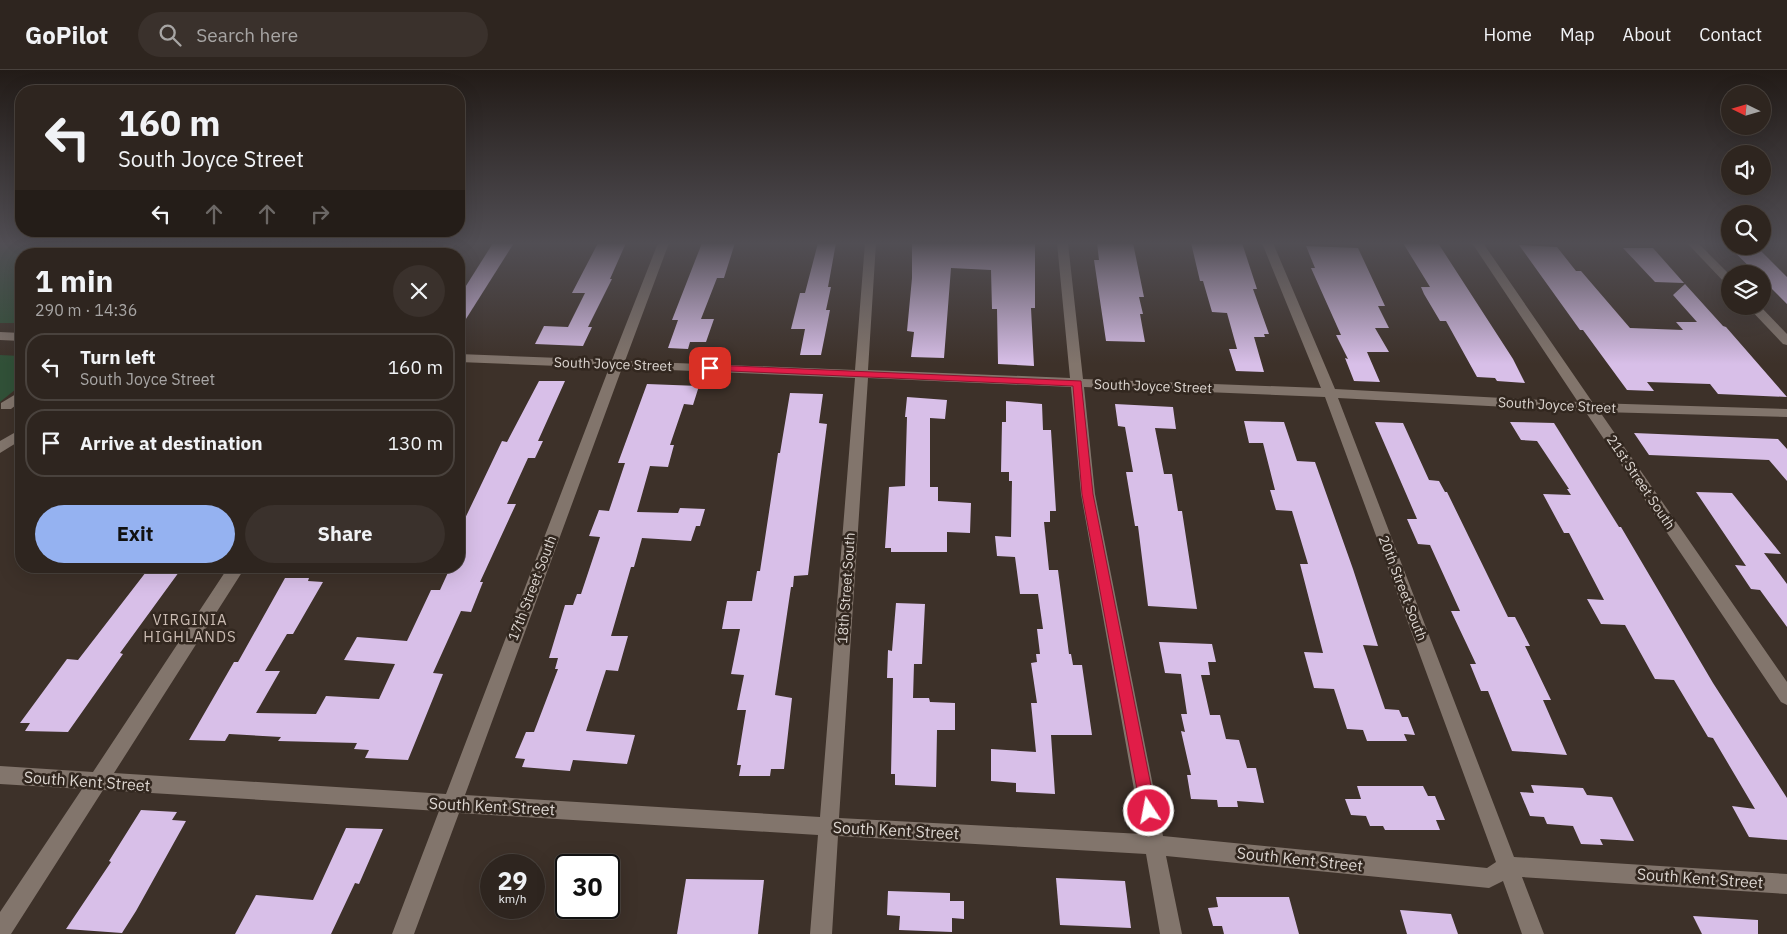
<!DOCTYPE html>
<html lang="en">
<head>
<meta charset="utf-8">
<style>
	body { margin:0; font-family:"IBM Plex Sans",sans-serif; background:#3a312c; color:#f1f3f6; height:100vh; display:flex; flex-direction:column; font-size:19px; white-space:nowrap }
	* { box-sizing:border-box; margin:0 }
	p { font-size:16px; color:#a7a5a4 }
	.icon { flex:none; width:28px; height:28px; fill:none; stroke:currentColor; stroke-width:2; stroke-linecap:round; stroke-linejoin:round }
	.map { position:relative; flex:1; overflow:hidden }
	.panel { position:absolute; left:15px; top:178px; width:450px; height:325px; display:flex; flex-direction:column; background:#2e251f; border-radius:20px; box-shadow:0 5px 20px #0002,0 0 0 1px #49423d }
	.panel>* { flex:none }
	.guide { position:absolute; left:15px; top:15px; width:450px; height:152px; border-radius:20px; box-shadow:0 5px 20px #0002,0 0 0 1px #49423d; background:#2e251f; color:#f1f3f6; overflow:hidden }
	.needle { width:32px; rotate:275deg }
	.fabs { position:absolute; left:1721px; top:15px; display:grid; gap:10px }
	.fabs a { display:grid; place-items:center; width:50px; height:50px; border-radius:50%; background:#2e251f; box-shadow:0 5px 20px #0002,0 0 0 1px #49423d; font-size:25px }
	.speed { position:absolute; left:480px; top:784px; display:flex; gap:10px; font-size:25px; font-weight:700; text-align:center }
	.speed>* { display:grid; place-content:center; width:65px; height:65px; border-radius:50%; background:#2e251f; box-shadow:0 5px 20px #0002,0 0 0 1px #49423d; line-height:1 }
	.speed small { font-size:12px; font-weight:400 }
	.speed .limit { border:2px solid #111; border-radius:8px; background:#fff; color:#111 }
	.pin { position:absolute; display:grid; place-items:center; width:42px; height:42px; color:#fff; margin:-21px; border-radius:10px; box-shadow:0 2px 8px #0006 }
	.me { position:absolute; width:55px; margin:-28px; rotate:349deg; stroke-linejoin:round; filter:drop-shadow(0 0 4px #0008) }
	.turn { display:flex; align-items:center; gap:18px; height:105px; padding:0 20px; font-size:22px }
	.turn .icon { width:65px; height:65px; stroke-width:2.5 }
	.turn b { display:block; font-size:35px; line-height:42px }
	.lanes { display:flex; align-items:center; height:48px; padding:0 20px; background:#0003; justify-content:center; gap:25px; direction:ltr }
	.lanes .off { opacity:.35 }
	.round { display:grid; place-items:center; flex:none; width:52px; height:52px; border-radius:26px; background:#3a312c }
	.summary { display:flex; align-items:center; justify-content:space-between; height:85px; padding:0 20px }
	h1 { font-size:30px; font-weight:700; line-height:38px }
	.primary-button { display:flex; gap:10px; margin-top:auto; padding:10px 20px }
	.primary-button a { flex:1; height:58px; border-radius:30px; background:#95b2f1; color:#111; font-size:20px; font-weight:700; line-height:58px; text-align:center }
	.primary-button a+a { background:#3a312c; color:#f1f3f6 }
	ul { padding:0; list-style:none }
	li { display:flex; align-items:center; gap:15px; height:68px; margin:0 10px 8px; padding:0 10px; border:2px solid #49423d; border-radius:20px }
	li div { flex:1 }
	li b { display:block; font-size:19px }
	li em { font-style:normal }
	header { display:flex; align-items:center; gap:30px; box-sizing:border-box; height:70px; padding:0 25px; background:#2e251f; border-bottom:1px solid #49423d }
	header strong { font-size:24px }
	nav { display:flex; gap:28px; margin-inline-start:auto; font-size:18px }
	.search { width:350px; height:45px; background:#3a312c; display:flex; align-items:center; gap:12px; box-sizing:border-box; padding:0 18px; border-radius:28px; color:#a7a5a4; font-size:19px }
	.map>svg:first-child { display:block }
	.green { fill:#315138 }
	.building { fill:#d8bfe8 }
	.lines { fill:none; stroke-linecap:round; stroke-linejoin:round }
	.minor { fill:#82756c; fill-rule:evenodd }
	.route { fill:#e11d48; stroke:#92132f }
	.labels { text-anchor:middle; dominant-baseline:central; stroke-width:5; stroke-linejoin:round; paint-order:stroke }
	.street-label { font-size:14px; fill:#dcd5d0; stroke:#32271f }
	.neighbourhood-label { font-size:15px; letter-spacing:1px; fill:#cabbb2; stroke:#32271f }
	.near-street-label { font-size:16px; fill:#dcd5d0; stroke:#32271f }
</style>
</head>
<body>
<header>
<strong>GoPilot</strong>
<div class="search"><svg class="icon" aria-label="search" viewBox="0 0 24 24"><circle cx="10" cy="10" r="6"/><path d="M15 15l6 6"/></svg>Search here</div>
<nav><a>Home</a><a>Map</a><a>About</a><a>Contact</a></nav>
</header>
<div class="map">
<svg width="1787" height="864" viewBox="0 0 1787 864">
	<rect width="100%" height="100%" fill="#3d3129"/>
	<!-- green -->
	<g class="green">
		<polygon points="0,173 345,173 336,184 21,184 21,253 0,253"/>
		<polygon points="0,285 21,286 21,315 0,332"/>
	</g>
	<!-- building -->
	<g class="building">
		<polygon points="493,173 514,173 459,260 459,227"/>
		<polygon points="598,173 626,173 610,209 612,209 588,257 592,257 583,276 535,274 544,256 568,257 585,223 572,223"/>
		<polygon points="702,173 735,173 724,208 717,208 701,249 714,249 706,272 690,272 688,279 668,278 678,250 672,250"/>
		<polygon points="818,173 836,173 828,217 831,217 826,240 830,240 821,285 800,285 805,259 791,259 800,223 805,223"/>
		<polygon points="912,173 1035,173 1035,238 1031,238 1034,296 998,294 997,239 992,239 991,200 951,198 944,288 911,287 914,262 907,261 912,208"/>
		<polygon points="1097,173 1133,173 1144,227 1139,227 1143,244 1140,244 1145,272 1106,271 1094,190 1099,190"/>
		<polygon points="1191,173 1242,173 1257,219 1253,219 1269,264 1264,264 1265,267 1254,267 1264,302 1236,301 1229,279 1237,279 1227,243 1212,242 1203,211 1200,211"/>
		<polygon points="1403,173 1438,173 1513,289 1525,313 1497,311 1495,308 1477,307 1446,251 1440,251 1424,224 1421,217 1430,217"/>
		<polygon points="1725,173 1730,173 1730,176 1756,176 1787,207 1787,234 1762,209 1762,204 1757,204"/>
		<polygon points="1519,175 1557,177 1576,201 1581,201 1630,258 1683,260 1676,252 1697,252 1673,225 1685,214 1723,256 1726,257 1787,327 1718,324 1710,314 1647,312 1654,321 1627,320 1583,260 1580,260"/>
		<polygon points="1306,176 1358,178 1385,236 1378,236 1389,258 1375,258 1389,282 1367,282 1380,312 1354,311 1345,288 1348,289 1336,265 1341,265 1311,198 1315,198"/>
		<polygon points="1623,178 1653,178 1684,213 1655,212"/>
		<polygon points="539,311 565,311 538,371 543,371 535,388 528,388 507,434 516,434 480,512 483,512 471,542 461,541 433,603 443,604 408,690 365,688 369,680 354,679 357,673 278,671 281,667 229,664 225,671 189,670 234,592 238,592 285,508 309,508 308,511 323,512 293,564 287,564 265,601 280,601 256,643 316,644 326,626 379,629 395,594 344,590 357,567 407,571 431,520 440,520 451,496 459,496 459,461 502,371 507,372"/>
		<polygon points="647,314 699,316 693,335 684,334 670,375 674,375 668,397 650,396 637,442 678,443 680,438 705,439 700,456 696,456 691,471 642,468 634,497 631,497 611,566 628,566 618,601 606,600 586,661 635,665 627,694 573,690 570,701 522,697 525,689 515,688 526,662 534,662 558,599 555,599 558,588 549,588 565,535 573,535 577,524 581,524 600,467 589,466 599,440 609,441 625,393 618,393"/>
		<polygon points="790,323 823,324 819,353 827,354 808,505 794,506 793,517 791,517 775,625 792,628 784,699 771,699 770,706 739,706 741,695 737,695 746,640 737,640 744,605 731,604 740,559 722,559 727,531 752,531 757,501 760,501 778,383 780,383"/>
		<polygon points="907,327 947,330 945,349 930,348 930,417 938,417 938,431 971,433 970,463 947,462 947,482 891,482 891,478 885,478 889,417 905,416 907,347 905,347"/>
		<polygon points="1006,331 1042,334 1043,360 1051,360 1056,441 1050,441 1050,452 1044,452 1049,500 1058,500 1069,584 1071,584 1073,595 1082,595 1092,665 1051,665 1055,724 1016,722 1016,713 991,711 991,679 1036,682 1031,633 1037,633 1031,593 1037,592 1036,584 1040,584 1037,559 1043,559 1038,524 1020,524 1015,487 997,486 995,466 1011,467 1012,411 1009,411 1009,402 1001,402 1002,352 1006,352"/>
		<polygon points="1115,334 1173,337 1176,359 1155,358 1164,404 1172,404 1178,441 1182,441 1197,539 1148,536 1138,456 1135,456 1126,402 1133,402 1125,357 1118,356"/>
		<polygon points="1244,351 1284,352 1297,391 1315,392 1353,499 1378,576 1363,575 1385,639 1399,640 1402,647 1408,647 1415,665 1404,664 1407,671 1367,671 1363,660 1347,659 1334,619 1314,618 1304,582 1323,583 1300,494 1308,494 1292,441 1276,440 1270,420 1275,420 1263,373 1249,373"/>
		<polygon points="1375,352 1403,353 1429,410 1439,411 1445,422 1447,422 1508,547 1515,547 1530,576 1525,576 1551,630 1543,630 1567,685 1512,681 1488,621 1481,621 1470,594 1476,594 1451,541 1460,541 1430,475 1418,474 1407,449 1417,449"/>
		<polygon points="1510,352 1554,353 1619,457 1621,457 1713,613 1787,728 1787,770 1749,767 1732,736 1755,739 1713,668 1708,667 1674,610 1655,609 1625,555 1601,554 1587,529 1604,530 1569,463 1564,463 1543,424 1571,425 1567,419 1569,419 1537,371 1521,370"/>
		<polygon points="1634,363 1778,369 1787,379 1787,411 1769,390 1649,385"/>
		<polygon points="1696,422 1732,423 1781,484 1764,483 1787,514 1787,557 1760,520 1751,519 1735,495 1746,496"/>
		<polygon points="146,502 179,502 120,583 123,584 68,662 25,661 30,653 20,653 67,589 78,590"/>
		<polygon points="896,533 925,534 922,594 914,594 913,628 929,628 930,632 955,633 955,660 937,660 936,717 895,715 895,704 891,704 893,608 887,608 888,580 892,581"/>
		<polygon points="1159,572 1212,574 1216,592 1208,592 1210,605 1201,605 1210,645 1220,645 1226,669 1239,670 1247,698 1256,698 1264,733 1237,731 1238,737 1218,737 1217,730 1191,729 1187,705 1191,705 1181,661 1185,662 1181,644 1187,644 1181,604 1165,603"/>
		<polygon points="1531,715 1583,718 1587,725 1612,727 1634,771 1600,769 1603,775 1581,774 1573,756 1547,754 1544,747 1530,746 1520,722 1534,723"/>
		<polygon points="1357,716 1423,716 1428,726 1435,726 1445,750 1436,750 1440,760 1385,760 1383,756 1370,756 1366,746 1351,745 1345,729 1361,729"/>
		<polygon points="141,740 177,742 172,750 186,751 136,841 122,863 66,859 111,792 109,791"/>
		<polygon points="346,758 383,759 359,814 355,813 331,864 235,864 256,825 313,830"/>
		<polygon points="1056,808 1125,811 1131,858 1060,855"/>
		<polygon points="686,809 764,810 758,864 677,864"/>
		<polygon points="888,821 950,823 950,831 964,831 964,849 952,848 952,862 899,860 900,846 887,845"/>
		<polygon points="1216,827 1289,827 1299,864 1224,864 1222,856 1213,856 1208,838 1218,837"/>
		<polygon points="1400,840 1451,844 1458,864 1407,864"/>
		<polygon points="1693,846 1758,850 1758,864 1702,864"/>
	</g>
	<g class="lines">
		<!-- minor -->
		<g class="minor">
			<polygon points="445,173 456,173 448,184 437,184"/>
			<path d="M658 173H669L625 291 855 300 865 173H876L868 300 1070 308 1057 173H1068L1083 309 1321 318 1262 173H1273L1335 319 1578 332 1472 173H1483L1593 333 1787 339V347L1600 342 1787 612V635L1781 632 1585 341 1338 328 1514 787 1787 804V824L1522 807 1544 864H1522L1503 811 1489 818 1166 786 1182 864H1160L1146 784 838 766 832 864H810L818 765 459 743 414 864H392L439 741 103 720 11 864H0V842L82 719 0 714V696L93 702 229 496H246L114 703 446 724 609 298 459 292V284L612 290ZM622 298 855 308 820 747 465 725ZM868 308 1071 317 1081 424 1142 764 839 748ZM1084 317 1325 327 1496 792 1487 798 1163 766 1095 424Z"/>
			<polygon points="1687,173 1698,173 1730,205 1730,215 1726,214"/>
			<polygon points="1747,236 1760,236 1787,264 1787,275 1783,274"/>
			<polygon points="0,262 21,263 21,271 0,270"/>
			<polygon points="21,321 21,331 11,339 1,339 1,333"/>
			<polygon points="21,359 21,370 0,383 0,371"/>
		</g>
	</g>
	<!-- sky -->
	<linearGradient id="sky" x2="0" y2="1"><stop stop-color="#221b17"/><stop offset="0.59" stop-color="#514e54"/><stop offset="1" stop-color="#514e54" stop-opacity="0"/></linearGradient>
	<rect width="1787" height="294" fill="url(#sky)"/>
	<!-- route -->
	<polygon class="route" points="710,295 1081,311 1093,424 1156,741 1154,746 1149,748 1143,746 1141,741 1082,424 1073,316 707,300 705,298"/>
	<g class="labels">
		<!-- street labels -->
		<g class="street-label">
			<text transform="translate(613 294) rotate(2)">South Joyce Street</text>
			<text transform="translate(1153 316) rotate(2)">South Joyce Street</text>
			<text transform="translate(1557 335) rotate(3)">South Joyce Street</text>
			<text transform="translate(1641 412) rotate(56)">21st Street South</text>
			<text transform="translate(532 518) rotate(-69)">17th Street South</text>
			<text transform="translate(846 518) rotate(-86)">18th Street South</text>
			<text transform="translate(1403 518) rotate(69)">20th Street South</text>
		</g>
		<!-- neighbourhood labels -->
		<g class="neighbourhood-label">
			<text x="190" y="549">VIRGINIA<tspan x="190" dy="17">HIGHLANDS</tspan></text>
		</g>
		<!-- near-street labels -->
		<g class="near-street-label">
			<text transform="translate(87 711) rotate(4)">South Kent Street</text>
			<text transform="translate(492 736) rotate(3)">South Kent Street</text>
			<text transform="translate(896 760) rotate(3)">South Kent Street</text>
			<text transform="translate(1300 789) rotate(6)">South Kent Street</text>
			<text transform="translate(1700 808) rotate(4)">South Kent Street</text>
		</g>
	</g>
</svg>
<div class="fabs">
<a><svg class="needle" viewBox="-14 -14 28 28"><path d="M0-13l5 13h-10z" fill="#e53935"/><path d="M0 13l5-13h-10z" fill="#a7a5a4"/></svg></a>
<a><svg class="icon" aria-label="sound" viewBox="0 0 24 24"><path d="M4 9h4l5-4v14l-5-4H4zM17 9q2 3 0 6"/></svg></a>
<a><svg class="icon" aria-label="search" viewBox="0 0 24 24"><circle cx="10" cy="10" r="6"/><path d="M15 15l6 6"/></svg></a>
<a><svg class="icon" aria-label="layers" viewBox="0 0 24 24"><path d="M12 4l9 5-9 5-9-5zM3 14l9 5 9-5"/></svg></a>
</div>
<div class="speed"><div>29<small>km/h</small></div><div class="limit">30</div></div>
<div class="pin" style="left:710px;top:298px;background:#d93025"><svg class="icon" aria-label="arrive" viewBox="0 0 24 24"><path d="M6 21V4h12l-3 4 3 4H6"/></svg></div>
<svg class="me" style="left:1149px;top:741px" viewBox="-20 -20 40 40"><circle r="17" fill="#e11d48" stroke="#fff" stroke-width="3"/><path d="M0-11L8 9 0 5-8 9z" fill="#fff"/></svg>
<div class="guide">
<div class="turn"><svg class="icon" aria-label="left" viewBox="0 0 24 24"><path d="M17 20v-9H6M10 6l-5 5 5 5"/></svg><div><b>160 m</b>South Joyce Street</div></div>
<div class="lanes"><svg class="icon" aria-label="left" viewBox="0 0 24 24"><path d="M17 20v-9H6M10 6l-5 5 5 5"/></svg><svg class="icon off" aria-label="ahead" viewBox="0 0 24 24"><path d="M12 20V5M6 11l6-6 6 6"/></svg><svg class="icon off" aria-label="ahead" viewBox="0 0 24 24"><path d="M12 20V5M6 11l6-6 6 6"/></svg><svg class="icon off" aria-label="right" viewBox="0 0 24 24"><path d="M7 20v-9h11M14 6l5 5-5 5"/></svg></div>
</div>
<section class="panel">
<div class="summary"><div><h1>1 min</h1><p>290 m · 14:36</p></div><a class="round"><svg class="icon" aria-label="close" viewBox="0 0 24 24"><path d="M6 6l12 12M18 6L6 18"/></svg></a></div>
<ul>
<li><svg class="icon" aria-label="left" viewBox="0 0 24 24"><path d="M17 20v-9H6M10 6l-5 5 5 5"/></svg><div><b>Turn left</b><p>South Joyce Street</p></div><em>160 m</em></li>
<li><svg class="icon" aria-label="arrive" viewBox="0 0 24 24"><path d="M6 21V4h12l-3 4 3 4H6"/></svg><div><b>Arrive at destination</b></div><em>130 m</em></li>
</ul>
<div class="primary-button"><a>Exit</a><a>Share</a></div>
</section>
</div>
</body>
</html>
